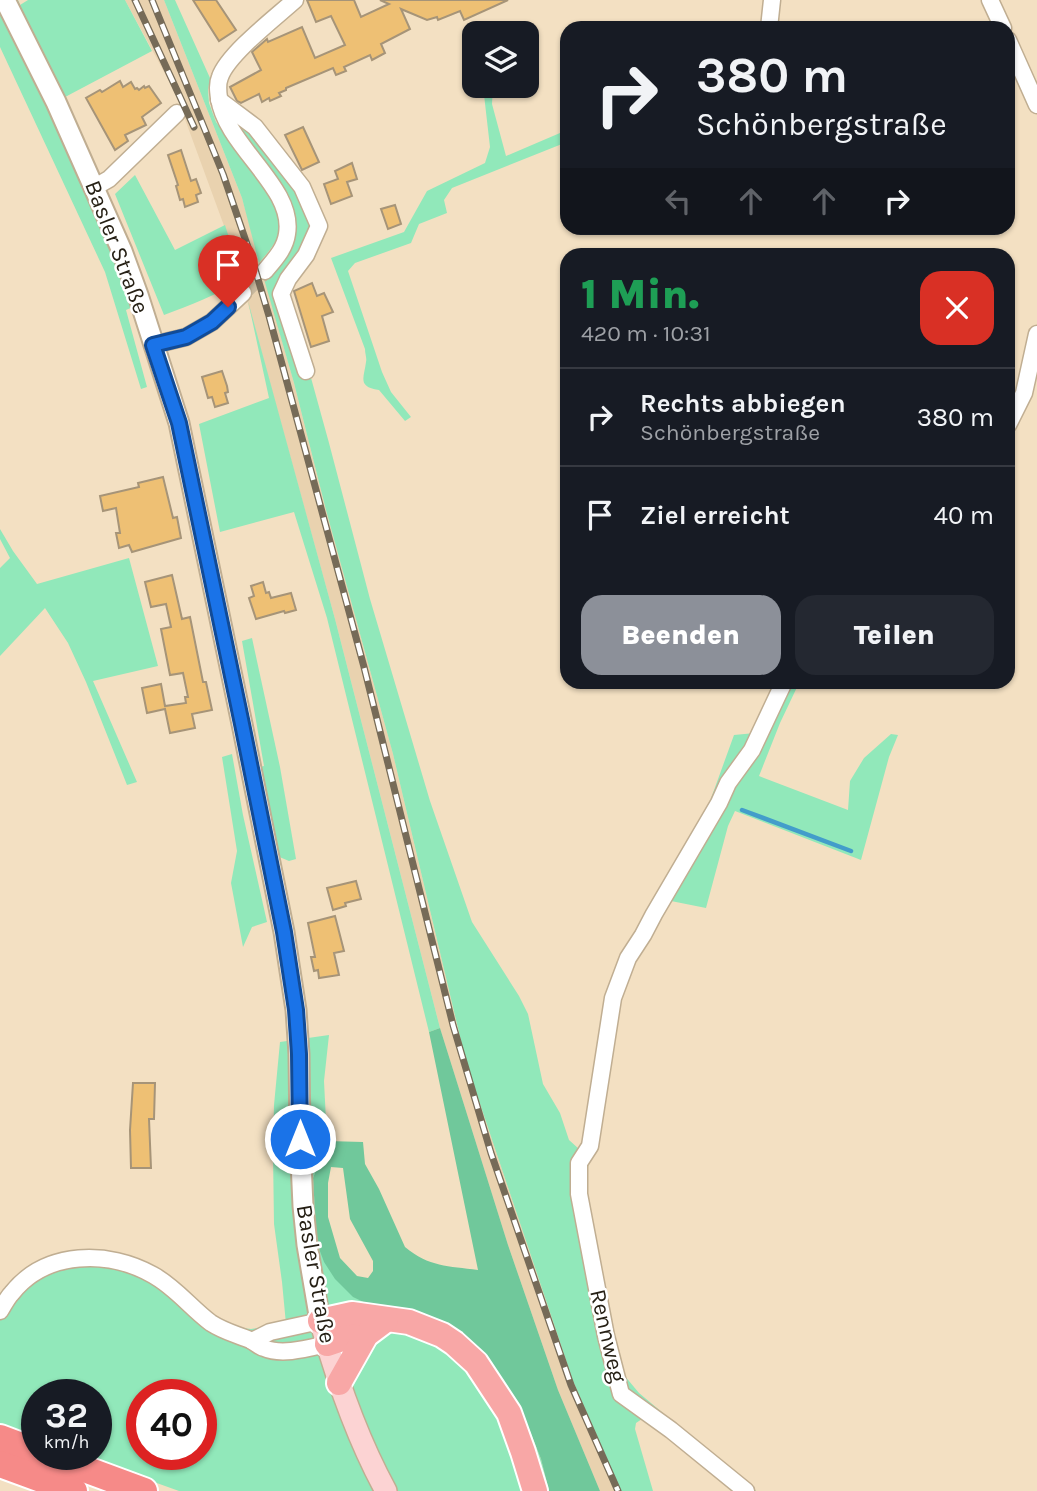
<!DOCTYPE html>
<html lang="de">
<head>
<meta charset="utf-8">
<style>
	body { margin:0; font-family:Karla,sans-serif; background:#242831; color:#f1f3f6; height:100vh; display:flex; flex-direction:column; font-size:26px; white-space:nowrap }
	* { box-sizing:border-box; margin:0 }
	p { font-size:23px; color:#9ea1a6 }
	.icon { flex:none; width:38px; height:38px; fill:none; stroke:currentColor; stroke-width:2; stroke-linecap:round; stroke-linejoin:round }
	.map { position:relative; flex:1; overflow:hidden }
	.sheet { position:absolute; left:560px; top:248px; width:455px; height:441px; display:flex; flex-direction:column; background:#171b24; border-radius:21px; box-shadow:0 2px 5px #0004 }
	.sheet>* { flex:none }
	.guide { position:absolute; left:560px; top:21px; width:455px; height:214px; border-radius:21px; box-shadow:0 2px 5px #0004; background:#171b24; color:#f1f3f6; overflow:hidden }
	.tools { position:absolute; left:462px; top:21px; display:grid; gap:14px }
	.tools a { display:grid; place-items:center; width:77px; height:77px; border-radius:14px; background:#171b24; box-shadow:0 2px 5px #0004; font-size:35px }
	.speed { position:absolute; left:21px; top:1379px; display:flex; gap:14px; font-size:35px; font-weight:700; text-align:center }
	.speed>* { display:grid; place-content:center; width:91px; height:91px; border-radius:50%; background:#171b24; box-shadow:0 2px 5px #0004; line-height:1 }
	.speed small { font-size:18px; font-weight:400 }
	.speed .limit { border:10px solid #d22; background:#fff; color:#111 }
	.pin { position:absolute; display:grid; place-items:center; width:60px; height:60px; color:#fff; margin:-72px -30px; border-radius:50% 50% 50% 0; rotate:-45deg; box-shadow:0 0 7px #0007 }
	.pin .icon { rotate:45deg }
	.me { position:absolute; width:77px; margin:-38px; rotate:0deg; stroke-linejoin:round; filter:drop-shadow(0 0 5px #0008) }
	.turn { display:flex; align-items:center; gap:24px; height:147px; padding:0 21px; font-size:32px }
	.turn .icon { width:91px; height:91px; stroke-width:2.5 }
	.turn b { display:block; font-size:49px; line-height:60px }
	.lanes { display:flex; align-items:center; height:66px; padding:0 21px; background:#0003; justify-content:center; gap:35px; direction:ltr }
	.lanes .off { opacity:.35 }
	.round { display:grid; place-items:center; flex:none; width:74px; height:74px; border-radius:21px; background:#242831 }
	.overview { display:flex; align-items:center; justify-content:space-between; height:119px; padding:0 21px }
	h1 { font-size:42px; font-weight:800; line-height:52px; color:#1e9e55 }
	.button { display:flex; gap:14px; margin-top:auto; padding:14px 21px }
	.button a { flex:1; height:80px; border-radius:21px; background:#8c9099; color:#fff; font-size:28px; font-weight:800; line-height:80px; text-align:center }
	.button a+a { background:#242831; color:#f1f3f6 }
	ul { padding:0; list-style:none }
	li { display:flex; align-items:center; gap:21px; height:98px; padding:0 21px; border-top:2px solid #363941 }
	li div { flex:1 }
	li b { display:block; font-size:26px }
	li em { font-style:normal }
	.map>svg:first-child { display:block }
	.built { fill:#e9d2af }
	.green { fill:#91e8ba; fill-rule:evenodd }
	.forest { fill:#70c89b; fill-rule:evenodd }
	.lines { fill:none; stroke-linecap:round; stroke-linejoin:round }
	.stream { stroke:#439dca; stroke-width:4.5 }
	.building { fill:#eec074; stroke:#a69478; stroke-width:2 }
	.minor-tunnel { stroke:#caba9f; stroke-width:16; stroke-dasharray:16 8; stroke-linecap:butt }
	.minor-casing { stroke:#c0ae92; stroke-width:19 }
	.tertiary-casing { stroke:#c0ae92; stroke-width:23 }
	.secondary-casing { stroke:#c0ae92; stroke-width:24 }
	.primary-casing { stroke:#fff; stroke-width:28 }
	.trunk-casing { stroke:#fff; stroke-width:30 }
	.minor { stroke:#fff; stroke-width:16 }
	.tertiary { stroke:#fff; stroke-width:19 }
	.secondary { stroke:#fcd3d3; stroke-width:21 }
	.primary { stroke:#f8a7a6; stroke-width:24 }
	.trunk { stroke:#f68a88; stroke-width:26 }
	.rail-casing { stroke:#766b58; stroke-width:7 }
	.rail { stroke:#fff; stroke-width:4.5; stroke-dasharray:13; stroke-linecap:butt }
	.route-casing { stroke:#114b97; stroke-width:18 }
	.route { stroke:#1a73e8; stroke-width:12 }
	.labels { text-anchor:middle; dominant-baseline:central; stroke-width:5; stroke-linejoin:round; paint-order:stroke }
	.street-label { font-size:23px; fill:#262015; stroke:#fff }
</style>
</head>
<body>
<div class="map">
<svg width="1037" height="1491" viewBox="0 0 1037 1491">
	<rect width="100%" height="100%" fill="#f3e0c2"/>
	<!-- built -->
	<polygon class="built" points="125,0 164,0 242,198 294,383 326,510 393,754 466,1062 573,1381 621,1491 600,1491 558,1390 508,1245 440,1028 335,619 234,253 175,92"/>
	<!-- green -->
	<g class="green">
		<polygon points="0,0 18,0 20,5 28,0 125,0 152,51 50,105 88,188 133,307 126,310 147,387 141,389 105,272 0,47"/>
		<path d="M164 0H175L210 78 208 90 209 103 216 122 277 206C285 234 276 243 259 263L242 198Z"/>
		<path d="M483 86H493L492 104 506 156 567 130V142L452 188 444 200 447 213 419 224 411 243 355 263 348 271 382 372 391 392 411 417 405 421 379 390C357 387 364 378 366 362 367 358 365 354 365 349L331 258 404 232 427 191 485 163 490 147Z"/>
		<polygon points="235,117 295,182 311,227 309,239 284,280 329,443 370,599 430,801 472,922 519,996 528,1014 543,1084 560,1113 569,1140 589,1158 586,1188 601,1280 624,1375 639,1393 756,1491 738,1491 645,1420 642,1419 636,1423 635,1429 653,1491 621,1491 573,1381 466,1062 393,754 326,510 294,383 264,279 278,266 291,249 296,229 290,198 244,137 233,118"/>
		<path d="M135 175 175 250 225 225 242 279C218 295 190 305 164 315L115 194Z"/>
		<polygon points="248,301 335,619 440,1028 429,1032 327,618 294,512 220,532 199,424 269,398"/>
		<polygon points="0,529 13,551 37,584 129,558 158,666 93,681 137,782 127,785 86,682 68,643 45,608 0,656 0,568 10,558 0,539"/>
		<polygon points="252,638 280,767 296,859 289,861 270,853 255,768 264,766 242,641"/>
		<polygon points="778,683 799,683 780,723 759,776 848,810 850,781 864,758 891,734 898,735 889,757 861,860 735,811 728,826 706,908 656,898 705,815 734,735 755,733"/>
		<polygon points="232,754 243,815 267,922 252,927 243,947 231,883 237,851 222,757"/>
		<path d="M329 1035 324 1081 327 1141 313 1178 318 1246 384 1311 488 1361 506 1386 525 1419 541 1459 549 1491H179L76 1454H96V1395H37V1440L0 1426V1299L65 1253 83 1250 114 1252 131 1256 148 1263 169 1277 215 1318 233 1327 251 1329 286 1324 282 1282 274 1224 273 1154 274 1105 280 1042ZM142 1395H201V1454H142Z"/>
	</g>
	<!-- forest -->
	<path class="forest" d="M440 1028 508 1245 558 1390 600 1491H549L541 1459 525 1419 506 1386 488 1361 353 1297 335 1279 324 1262 318 1246 316 1229 313 1178 327 1141 363 1142 365 1164 379 1189 405 1247C429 1267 448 1266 478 1270L429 1032ZM331 1167 343 1168 350 1219 373 1261V1271L368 1278 357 1276 340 1258 328 1217V1183Z"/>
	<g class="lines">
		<!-- stream -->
		<polyline class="stream" points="742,810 851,851"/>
	</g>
	<!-- building -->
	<g class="building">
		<polygon points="193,0 216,0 236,30 219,41"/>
		<polygon points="307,0 354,0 361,17 389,4 380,0 508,0 464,20 460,11 438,20 437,17 427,20 401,9 410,29 381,44 385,53 372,60 370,55 344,67 346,71 336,75 333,68 286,88 286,90 279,93 281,96 270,101 269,98 262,102 259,94 241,103 237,101 230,87 261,70 252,52 267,39 268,42 302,27 315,58 345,45 331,16 316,22"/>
		<polygon points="120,81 123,87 131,82 135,89 137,88 139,90 144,86 145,88 149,86 161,103 142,117 146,125 125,135 128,141 115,150 86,98 100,90 102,92"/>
		<polygon points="303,127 319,162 302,170 285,135"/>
		<polygon points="181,150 191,181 196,179 201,193 196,195 198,202 185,207 183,199 180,200 176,186 178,185 168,155"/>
		<polygon points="352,163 357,179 347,182 352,196 331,204 324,184 338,179 335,171"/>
		<polygon points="395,205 401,224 388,229 381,209"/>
		<polygon points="312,283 317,296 324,293 333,312 322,316 329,341 311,347 294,291"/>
		<polygon points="222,371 227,386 228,392 225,393 228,403 215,407 212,397 208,398 202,377"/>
		<polygon points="163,477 173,518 177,517 181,538 132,552 129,545 119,548 116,533 120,533 116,508 103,511 100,496 139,487 138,483"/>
		<polygon points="172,575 182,619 190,617 203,682 206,682 212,710 192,714 195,728 170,733 165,709 147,713 142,688 161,684 165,706 186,703 185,697 188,697 183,673 170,675 161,629 171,627 166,604 151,607 145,582"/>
		<polygon points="263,582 266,593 269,592 271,598 291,593 296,610 285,613 284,611 256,619 249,598 254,596 251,586"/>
		<polygon points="356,881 361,899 345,903 346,906 333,910 327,888"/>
		<polygon points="335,916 344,951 334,953 339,975 319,978 318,970 314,971 311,957 315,957 308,923"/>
		<polygon points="133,1083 155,1083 154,1119 149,1119 151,1168 131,1168 130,1130"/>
	</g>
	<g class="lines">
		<!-- minor-tunnel -->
		<polyline class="minor-tunnel" points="243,293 265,271"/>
		<defs>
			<g id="minor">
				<polyline points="990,0 1003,28"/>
				<polyline points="769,28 772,0"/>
				<polyline points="1008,40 1037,105"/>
				<polyline points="219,100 255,127 302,187 319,226 306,255 288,279 281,294 306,371"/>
				<polyline points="95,187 109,179 177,113"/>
				<path d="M265 271C274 260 285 249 287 234 295 187 226 147 219 98 218 91 217 84 220 77 228 54 275 18 295 0"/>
				<polyline points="153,345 186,337 212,322 243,293"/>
				<polyline points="1008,425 1024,393 1037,334"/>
				<path d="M0 1311C4 1305 7 1298 12 1293 46 1250 109 1250 153 1275 175 1287 191 1308 211 1323 225 1332 236 1334 250 1340 255 1342 259 1347 264 1348 282 1356 309 1348 327 1344"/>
				<polyline points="252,1341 270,1332 320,1321"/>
				<polyline points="746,1491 671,1430 621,1394 606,1336 579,1194 579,1163 590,1146 613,998 628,958 643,935 654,914 719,803 728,783 752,750 784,682"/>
			</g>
			<polyline id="tertiary" points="5,0 56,102 122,251 138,295 179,423 242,724 284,932 296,1010 299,1054 300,1139 303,1206 307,1245 320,1321"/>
			<path id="secondary" d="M323 1330C339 1386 358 1440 386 1491"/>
			<g id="primary">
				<polyline points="320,1321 352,1314 409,1322 442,1335 454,1343 476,1363 509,1413 523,1452 535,1491"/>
				<polyline points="327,1344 345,1338 366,1335"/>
				<polyline points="339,1383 366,1335 386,1320"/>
			</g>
			<g id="trunk">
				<polyline points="0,1438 37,1452"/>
				<polyline points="44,1454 144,1491"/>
				<polyline points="0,1464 74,1491"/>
			</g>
		</defs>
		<!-- minor casing -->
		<use href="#minor" class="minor-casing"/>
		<!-- tertiary casing -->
		<use href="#tertiary" class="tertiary-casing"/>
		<!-- secondary casing -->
		<use href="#secondary" class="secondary-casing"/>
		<!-- primary casing -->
		<use href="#primary" class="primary-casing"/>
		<!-- trunk casing -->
		<use href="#trunk" class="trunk-casing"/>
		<!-- minor -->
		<use href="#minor" class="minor"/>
		<!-- tertiary -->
		<use href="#tertiary" class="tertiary"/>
		<!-- secondary -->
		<use href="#secondary" class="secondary"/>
		<!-- primary -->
		<use href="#primary" class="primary"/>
		<!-- trunk -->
		<use href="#trunk" class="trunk"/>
		<defs>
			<g id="rail">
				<polyline points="135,0 194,127"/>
				<polyline points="152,0 223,174 252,259 269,316 364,667 453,1025 491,1153 571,1385 618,1491"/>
			</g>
		</defs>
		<!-- rail casing -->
		<use href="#rail" class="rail-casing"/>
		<!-- rail -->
		<use href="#rail" class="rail"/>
	</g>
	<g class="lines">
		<defs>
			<polyline id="route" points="228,307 212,322 186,337 153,345 179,423 242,724 284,932 296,1010 299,1054 300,1139"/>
		</defs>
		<!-- route casing -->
		<use href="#route" class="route-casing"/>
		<!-- route -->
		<use href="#route" class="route"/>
	</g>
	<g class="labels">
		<!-- street labels -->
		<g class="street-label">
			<text transform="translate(117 247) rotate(69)">Basler Straße</text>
			<text transform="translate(316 1274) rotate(80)">Basler Straße</text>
			<text transform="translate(608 1336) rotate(77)">Rennweg</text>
		</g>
	</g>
</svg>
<div class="tools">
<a><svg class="icon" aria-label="layers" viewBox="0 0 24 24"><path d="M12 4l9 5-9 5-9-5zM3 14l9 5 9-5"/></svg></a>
</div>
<div class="speed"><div>32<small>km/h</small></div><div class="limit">40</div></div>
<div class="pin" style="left:228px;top:307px;background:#d93025"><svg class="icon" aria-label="arrive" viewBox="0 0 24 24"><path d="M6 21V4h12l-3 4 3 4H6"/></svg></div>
<svg class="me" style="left:300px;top:1139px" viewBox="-20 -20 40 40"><circle r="17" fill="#1a73e8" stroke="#fff" stroke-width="3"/><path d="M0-11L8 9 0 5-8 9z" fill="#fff"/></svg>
<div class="guide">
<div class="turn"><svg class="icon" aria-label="right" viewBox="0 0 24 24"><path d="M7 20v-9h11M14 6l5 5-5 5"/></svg><div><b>380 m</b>Schönbergstraße</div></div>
<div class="lanes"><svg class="icon off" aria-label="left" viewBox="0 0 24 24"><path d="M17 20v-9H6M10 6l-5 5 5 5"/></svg><svg class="icon off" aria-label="ahead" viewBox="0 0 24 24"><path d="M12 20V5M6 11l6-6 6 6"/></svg><svg class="icon off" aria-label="ahead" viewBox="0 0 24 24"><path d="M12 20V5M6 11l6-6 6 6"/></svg><svg class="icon" aria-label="right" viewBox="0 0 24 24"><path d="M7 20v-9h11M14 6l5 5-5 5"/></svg></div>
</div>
<section class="sheet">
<div class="overview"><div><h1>1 Min.</h1><p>420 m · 10:31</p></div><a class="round" style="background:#d93025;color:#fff"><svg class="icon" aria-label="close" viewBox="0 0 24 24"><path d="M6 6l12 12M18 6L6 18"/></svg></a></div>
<ul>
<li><svg class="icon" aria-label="right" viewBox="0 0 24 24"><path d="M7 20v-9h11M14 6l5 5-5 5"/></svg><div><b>Rechts abbiegen</b><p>Schönbergstraße</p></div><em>380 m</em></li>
<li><svg class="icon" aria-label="arrive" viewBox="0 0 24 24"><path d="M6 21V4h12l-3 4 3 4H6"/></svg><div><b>Ziel erreicht</b></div><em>40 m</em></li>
</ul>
<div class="button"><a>Beenden</a><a>Teilen</a></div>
</section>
</div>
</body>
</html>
